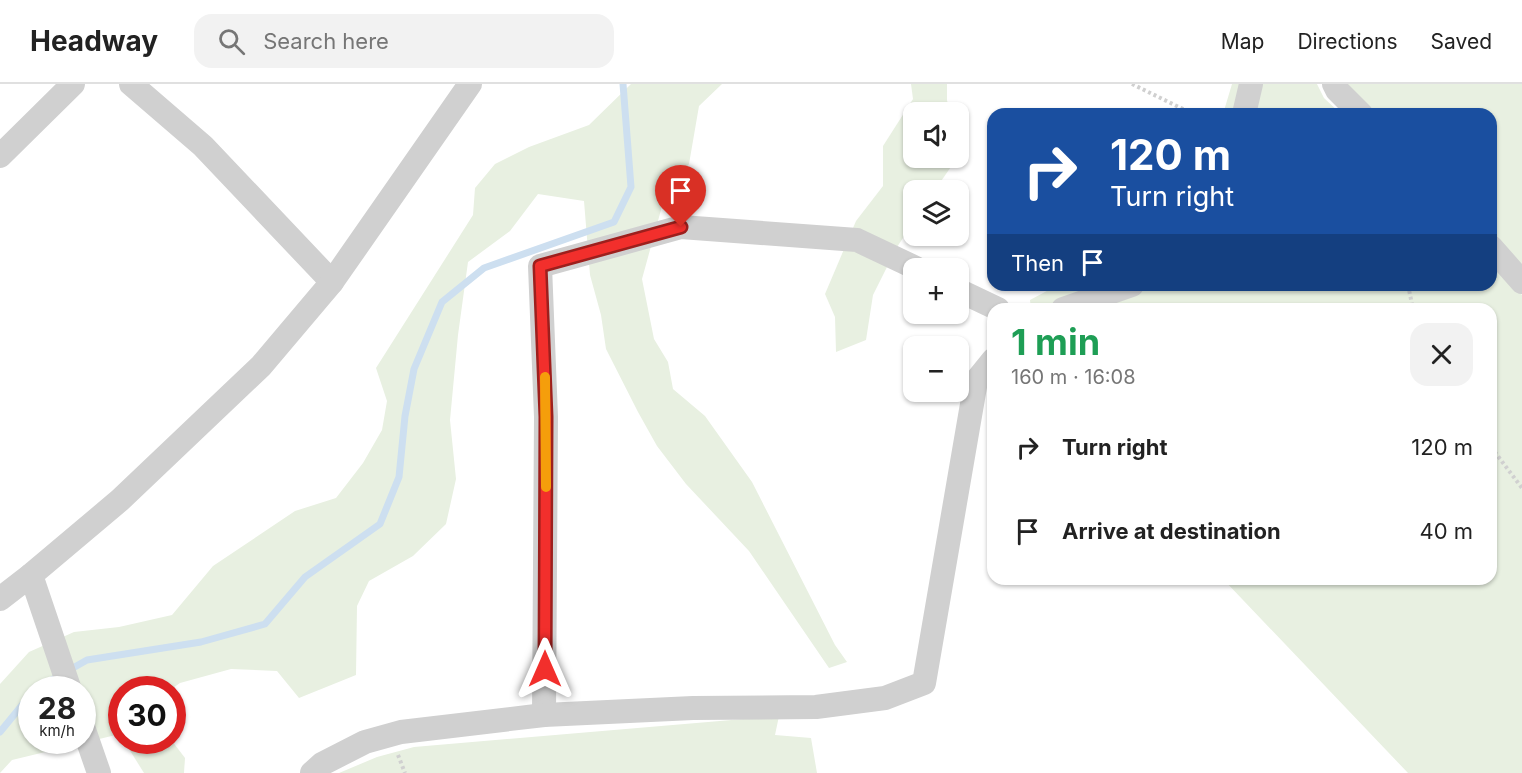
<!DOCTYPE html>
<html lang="en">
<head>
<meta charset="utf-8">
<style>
	body { margin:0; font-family:Inter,sans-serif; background:#f2f2f2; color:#222; height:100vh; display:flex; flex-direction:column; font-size:22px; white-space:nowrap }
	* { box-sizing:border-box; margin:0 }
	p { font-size:20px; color:#767676 }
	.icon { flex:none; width:33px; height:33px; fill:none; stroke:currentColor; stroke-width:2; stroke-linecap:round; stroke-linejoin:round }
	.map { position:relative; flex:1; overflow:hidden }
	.side { position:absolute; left:987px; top:219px; width:510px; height:282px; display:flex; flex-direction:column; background:#fff; border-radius:18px; box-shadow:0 2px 4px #0004 }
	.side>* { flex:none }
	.hud { position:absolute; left:987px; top:24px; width:510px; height:183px; border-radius:18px; box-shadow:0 2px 4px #0004; background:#1a4fa0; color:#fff; overflow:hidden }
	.buttons { position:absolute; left:903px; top:18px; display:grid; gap:12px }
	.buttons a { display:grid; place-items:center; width:66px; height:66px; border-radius:12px; background:#fff; box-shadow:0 2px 4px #0004; font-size:30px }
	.speed { position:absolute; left:18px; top:592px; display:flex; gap:12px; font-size:30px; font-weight:700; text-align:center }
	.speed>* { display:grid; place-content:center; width:78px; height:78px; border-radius:50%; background:#fff; box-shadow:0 2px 4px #0004; line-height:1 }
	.speed small { font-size:15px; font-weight:400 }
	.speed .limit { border:9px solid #d22; background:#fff; color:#111 }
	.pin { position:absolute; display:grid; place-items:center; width:51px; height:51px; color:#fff; margin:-62px -26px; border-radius:50% 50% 50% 0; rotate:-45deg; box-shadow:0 0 6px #0007 }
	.pin .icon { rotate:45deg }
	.me { position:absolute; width:66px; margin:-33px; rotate:0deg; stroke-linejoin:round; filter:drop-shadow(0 0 4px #0008) }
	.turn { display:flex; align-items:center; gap:21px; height:126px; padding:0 24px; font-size:27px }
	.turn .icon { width:78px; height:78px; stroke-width:2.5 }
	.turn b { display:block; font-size:42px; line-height:51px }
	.then { display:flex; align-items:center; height:57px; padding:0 24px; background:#0003; gap:12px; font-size:22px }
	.round { display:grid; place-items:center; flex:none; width:63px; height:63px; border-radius:18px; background:#f2f2f2 }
	.overview { display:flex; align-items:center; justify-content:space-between; height:102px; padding:0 24px }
	h1 { font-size:36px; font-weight:700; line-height:45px; color:#1e9e55 }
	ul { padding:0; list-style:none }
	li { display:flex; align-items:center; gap:18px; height:84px; padding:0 24px }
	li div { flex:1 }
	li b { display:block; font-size:22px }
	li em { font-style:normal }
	header { display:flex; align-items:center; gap:36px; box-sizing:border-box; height:84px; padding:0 30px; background:#fff; border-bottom:2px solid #e0e0e0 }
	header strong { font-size:28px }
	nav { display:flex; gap:33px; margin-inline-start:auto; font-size:21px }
	.search { width:420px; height:54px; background:#f2f2f2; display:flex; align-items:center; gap:15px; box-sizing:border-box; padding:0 21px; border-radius:18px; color:#767676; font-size:22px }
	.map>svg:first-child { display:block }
	.green { fill:#e8f0e1; fill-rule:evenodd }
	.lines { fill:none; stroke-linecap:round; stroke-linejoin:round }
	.stream { stroke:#cddff0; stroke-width:7 }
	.path { stroke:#d0d0d0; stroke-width:4; stroke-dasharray:3 3; stroke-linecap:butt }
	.minor { stroke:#d0d0d0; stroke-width:24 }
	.route-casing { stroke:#9d1f1d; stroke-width:15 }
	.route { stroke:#f22f2c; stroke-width:10 }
	.slow { stroke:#f59e0b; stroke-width:10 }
</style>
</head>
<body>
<header>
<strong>Headway</strong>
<div class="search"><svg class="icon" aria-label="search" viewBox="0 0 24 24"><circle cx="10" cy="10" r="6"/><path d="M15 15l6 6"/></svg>Search here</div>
<nav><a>Map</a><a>Directions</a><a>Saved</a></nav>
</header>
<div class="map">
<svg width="1522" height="689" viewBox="0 0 1522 689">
	<rect width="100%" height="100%" fill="#fff"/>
	<!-- green -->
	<g class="green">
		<path d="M631 0H722L699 22 689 80 664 115 642 195 654 255 668 278 673 305 705 332 752 398 835 561 847 578 829 584 749 467 686 400 657 362 638 328 606 265 601 231 590 191 584 117 538 110 510 147 468 178 458 251 450 336 456 395 446 440 413 472 369 497 357 522 356 591 299 614 277 587 231 585 180 599 170 606H122L121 652 120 650 12 676 0 689V600L29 568 74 548 119 543 172 531 213 482 295 427 336 414 363 379 382 346 387 317 376 284 473 131 475 104 495 80 529 63 589 41ZM32 606H82V657H32Z"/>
		<polygon points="911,0 947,0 947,16 950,28 914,28 914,74 957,74 935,106 914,106 913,139 897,163 873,211 866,256 836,268 835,233 825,210 856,137 883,102 883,62 913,15"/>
		<polygon points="1232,0 1317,0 1324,14 1341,30 1223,30"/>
		<polygon points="1346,0 1522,0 1522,185 1491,150 1491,30 1376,30"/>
		<polygon points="1491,176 1522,211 1522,689 1408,689 1223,495 1491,495 1491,225 1031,225 1030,216 1058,201 1491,201"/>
		<polygon points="779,632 775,651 811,654 817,689 339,689 377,673 414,663"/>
		<polygon points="124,657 172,657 185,674 184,689 144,689"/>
	</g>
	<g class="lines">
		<!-- stream -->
		<g class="stream">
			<polyline points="34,606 87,576 201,558 265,540 305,493 380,440 399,393 405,332 414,285 442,218 484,184 614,138 631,103 623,0"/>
			<polyline points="0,648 32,609"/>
		</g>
		<!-- path -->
		<g class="path">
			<polyline points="1132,0 1193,30"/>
			<polyline points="1408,201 1413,225"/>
			<polyline points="1491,363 1522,404"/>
			<polyline points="398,671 405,689"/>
		</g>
		<!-- minor -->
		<g class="minor">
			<polyline points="131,0 203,62 332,198"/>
			<polyline points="1334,0 1337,6 1361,30"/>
			<polyline points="1244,30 1251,0"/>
			<polyline points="0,72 73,0"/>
			<polyline points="1491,163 1522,198"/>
			<polyline points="958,206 998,225"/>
			<polyline points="1063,225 1132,201"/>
			<polyline points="31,491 120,416 261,282 332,198 470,0"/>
			<polyline points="0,515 31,491 70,606"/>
			<polyline points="544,631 546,333 540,182 681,143 857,156 916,184"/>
			<polyline points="82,640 99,689"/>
			<polyline points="312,689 322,680 365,658 401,648 544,631 693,624 816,623 885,614 924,599 976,297 993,276"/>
		</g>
	</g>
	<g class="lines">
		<defs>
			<polyline id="route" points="545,585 546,333 540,182 681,143"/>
		</defs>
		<!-- route casing -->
		<use href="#route" class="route-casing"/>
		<!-- route -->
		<use href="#route" class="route"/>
		<!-- slow -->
		<polyline class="slow" points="545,293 546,403"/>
	</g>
</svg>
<div class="buttons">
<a><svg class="icon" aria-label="sound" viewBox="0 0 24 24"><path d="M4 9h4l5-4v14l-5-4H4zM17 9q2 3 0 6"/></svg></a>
<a><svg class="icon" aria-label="layers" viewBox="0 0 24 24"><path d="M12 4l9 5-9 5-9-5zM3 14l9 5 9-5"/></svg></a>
<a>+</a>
<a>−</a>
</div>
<div class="speed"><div>28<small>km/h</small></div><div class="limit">30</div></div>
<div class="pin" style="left:681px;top:143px;background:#d93025"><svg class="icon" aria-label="arrive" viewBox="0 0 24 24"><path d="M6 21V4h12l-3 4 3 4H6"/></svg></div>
<svg class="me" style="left:545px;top:585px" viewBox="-20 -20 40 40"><path d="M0-17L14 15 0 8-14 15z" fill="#f22f2c" stroke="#fff" stroke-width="4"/></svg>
<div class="hud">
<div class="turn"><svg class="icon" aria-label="right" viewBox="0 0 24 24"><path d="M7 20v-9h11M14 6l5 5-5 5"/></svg><div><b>120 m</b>Turn right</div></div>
<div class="then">Then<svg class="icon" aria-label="arrive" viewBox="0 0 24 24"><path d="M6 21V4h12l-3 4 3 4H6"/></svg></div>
</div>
<section class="side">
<div class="overview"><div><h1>1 min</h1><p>160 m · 16:08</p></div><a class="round"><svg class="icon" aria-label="close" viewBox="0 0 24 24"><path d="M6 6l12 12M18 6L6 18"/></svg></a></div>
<ul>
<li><svg class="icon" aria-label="right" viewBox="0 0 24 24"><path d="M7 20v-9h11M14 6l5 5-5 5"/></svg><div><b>Turn right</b></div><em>120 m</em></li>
<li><svg class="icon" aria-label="arrive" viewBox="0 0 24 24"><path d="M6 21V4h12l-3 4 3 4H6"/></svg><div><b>Arrive at destination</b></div><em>40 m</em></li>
</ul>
</section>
</div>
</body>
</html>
